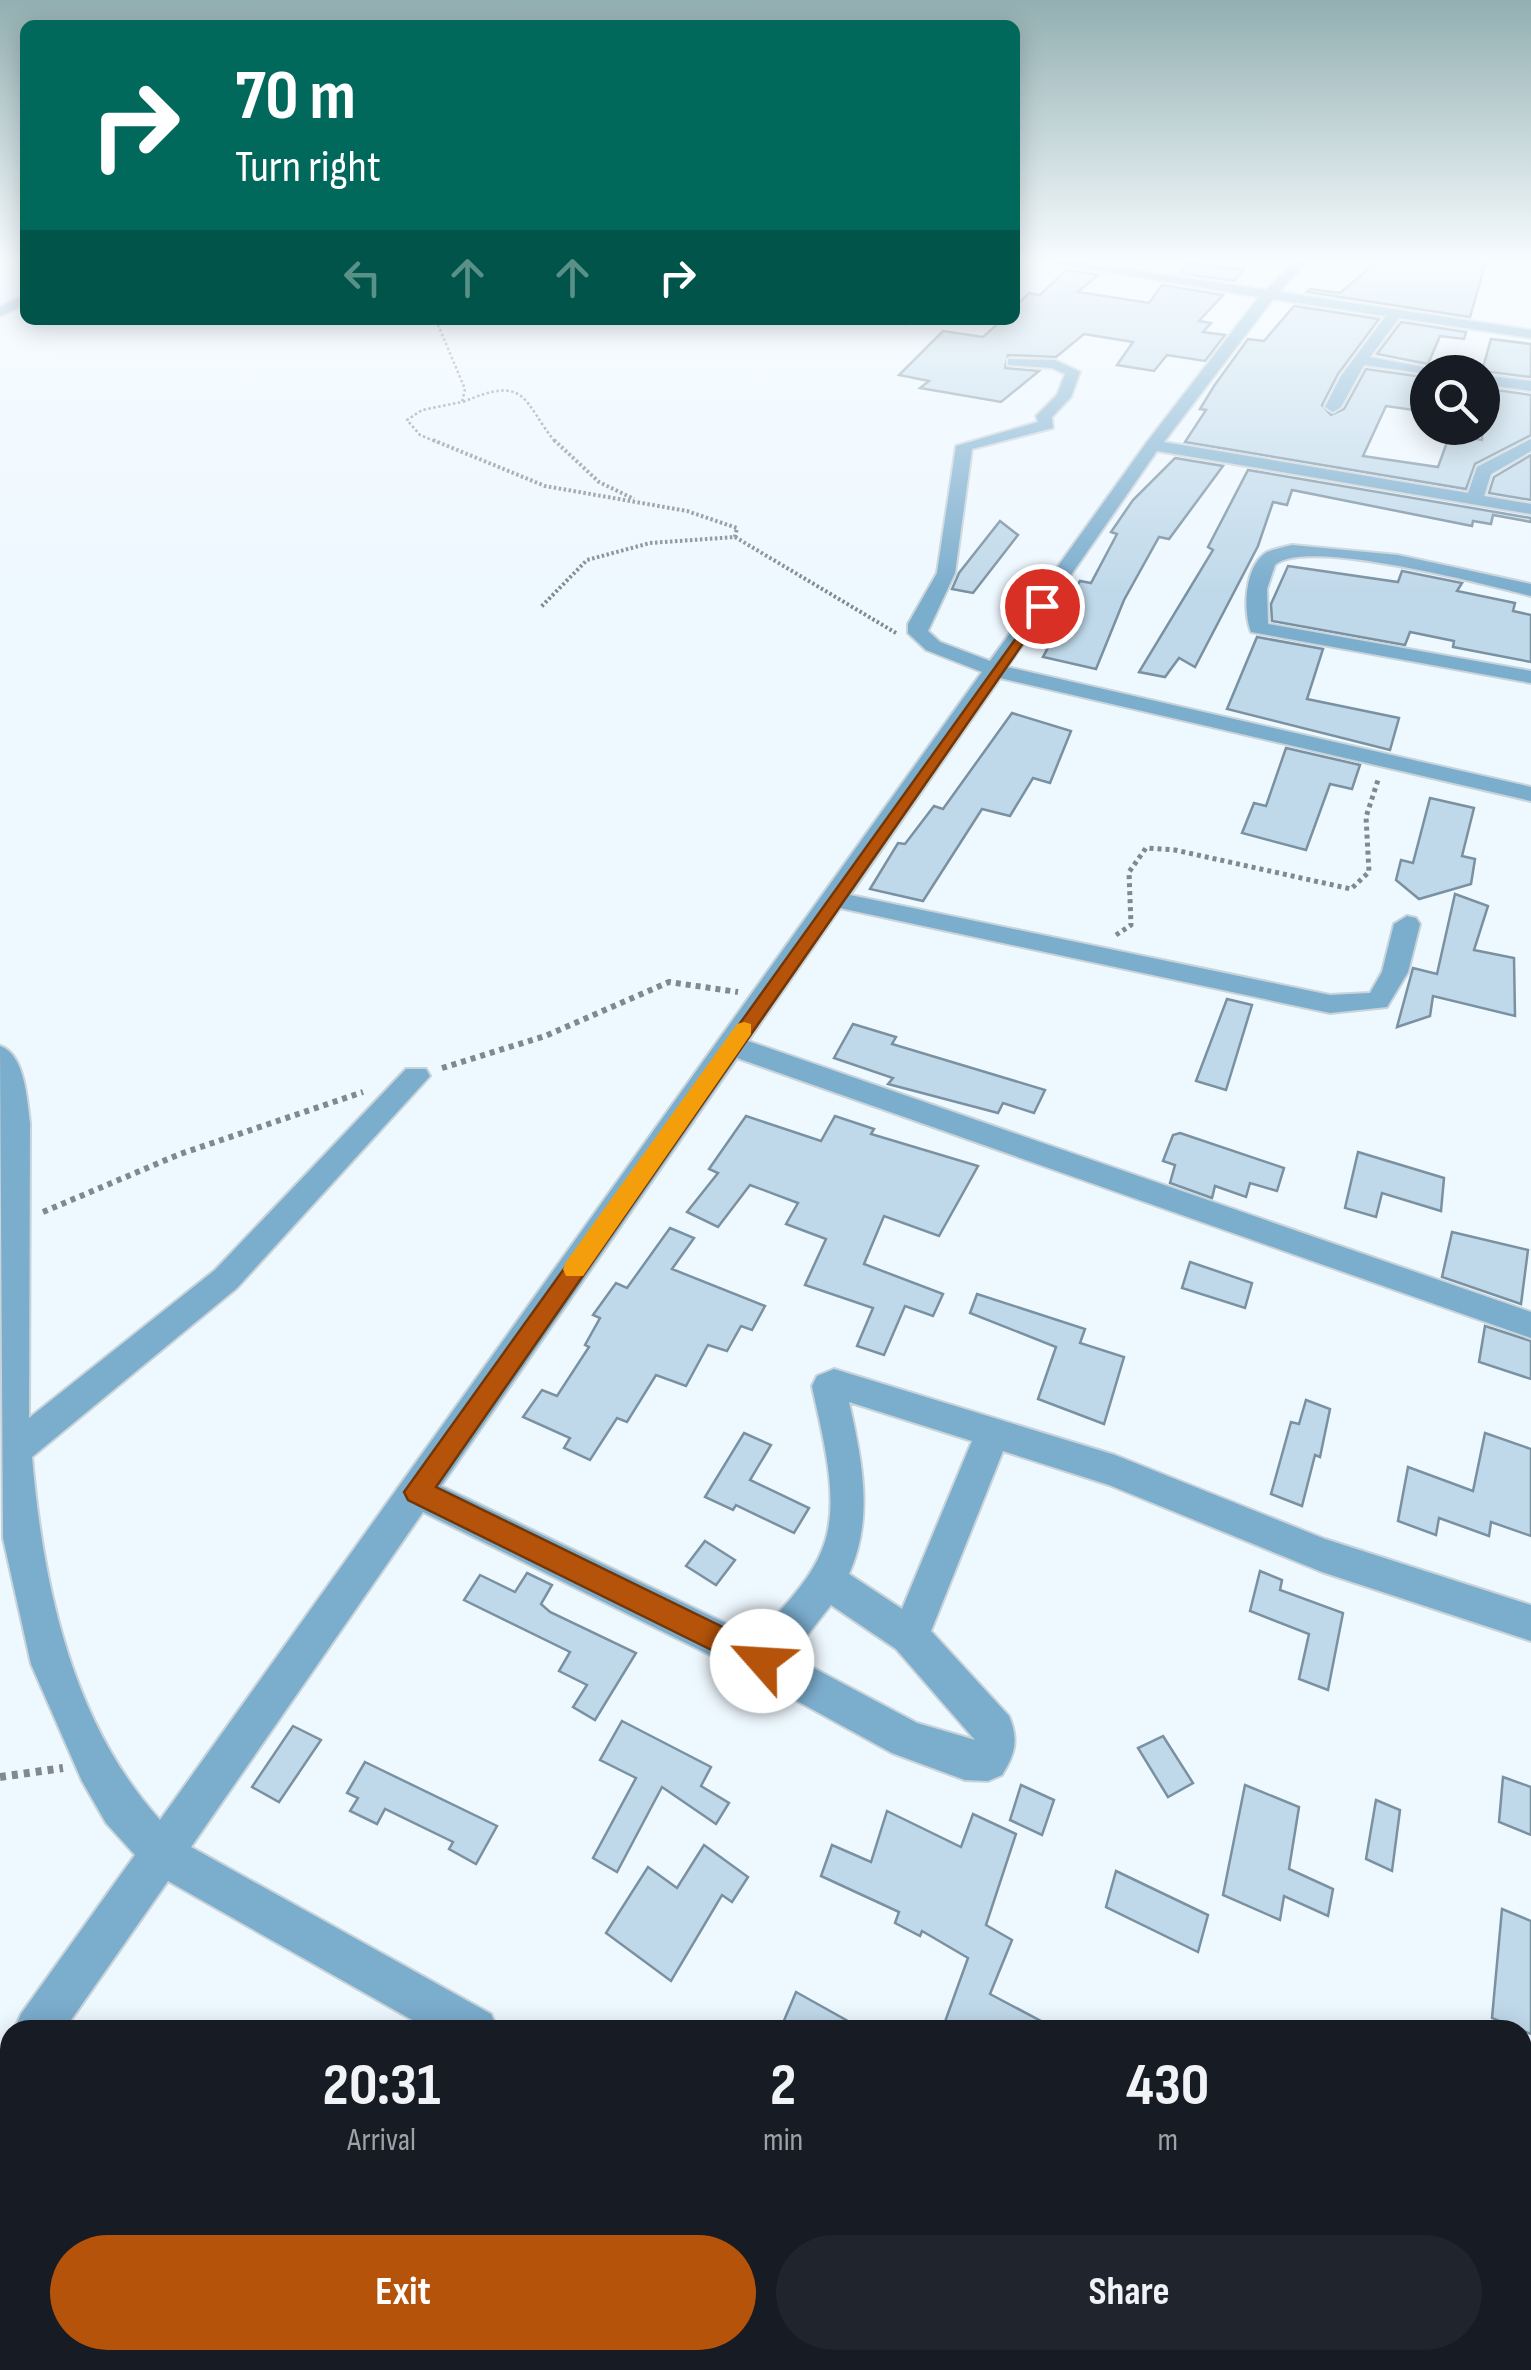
<!DOCTYPE html>
<html lang="en">
<head>
<meta charset="utf-8">
<style>
	body { margin:0; font-family:"Sofia Sans Condensed",sans-serif; background:#20242c; color:#f1f3f6; height:100vh; display:flex; flex-direction:column; font-size:38px; white-space:nowrap }
	* { box-sizing:border-box; margin:0 }
	p { font-size:32px; color:#9ea1a6 }
	.icon { flex:none; width:55px; height:55px; fill:none; stroke:currentColor; stroke-width:2; stroke-linecap:round; stroke-linejoin:round }
	.map { position:relative; flex:1; overflow:hidden }
	.details { position:absolute; left:0px; top:2020px; width:1532px; height:350px; display:flex; flex-direction:column; background:#171b24; border-radius:30px 30px 0 0; box-shadow:0 5px 25px #0003 }
	.details>* { flex:none }
	.banner { position:absolute; left:20px; top:20px; width:1000px; height:305px; border-radius:15px; box-shadow:0 5px 25px #0003; background:#00695c; color:#fff; overflow:hidden }
	.buttons { position:absolute; left:1410px; top:355px; display:grid; gap:20px }
	.buttons a { display:grid; place-items:center; width:90px; height:90px; border-radius:50%; background:#171b24; box-shadow:0 5px 25px #0003; font-size:50px }
	.pin { position:absolute; display:grid; place-items:center; width:85px; height:85px; color:#fff; margin:-42px; border:5px solid #fff; border-radius:50%; box-shadow:0 2px 10px #0007 }
	.me { position:absolute; width:110px; margin:-55px; rotate:296deg; stroke-linejoin:round; filter:drop-shadow(0 0 8px #0008) }
	.turn { display:flex; align-items:center; gap:35px; height:210px; padding:0 50px; font-size:45px }
	.turn .icon { width:130px; height:130px; stroke-width:2.5 }
	.turn b { display:block; font-size:70px; line-height:85px }
	.lanes { display:flex; align-items:center; height:95px; padding:0 50px; background:#0003; justify-content:center; gap:50px; direction:ltr }
	.lanes .off { opacity:.35 }
	.eta { display:flex; justify-content:space-evenly; align-items:center; height:170px; text-align:center }
	.eta b { font-size:60px; font-weight:700; line-height:70px }
	.button { display:flex; gap:20px; margin-top:auto; padding:20px 50px }
	.button a { flex:1; height:115px; border-radius:60px; background:#b45309; color:#fff; font-size:40px; font-weight:700; line-height:115px; text-align:center }
	.button a+a { background:#20242c; color:#f1f3f6 }
	.map>svg:first-child { display:block }
	.building { fill:#c0d9ea; stroke:#7a91a1; stroke-width:2.5 }
	.lines { fill:none; stroke-linecap:round; stroke-linejoin:round }
	.minor-casing { stroke:#c9d3da; stroke-width:4 }
	.path-far4 { stroke:#808990; stroke-width:2.5; stroke-dasharray:2.5 2.5; stroke-linecap:butt }
	.path-far3 { stroke:#808990; stroke-width:4; stroke-dasharray:2.5 2.5; stroke-linecap:butt }
	.path-far2 { stroke:#808990; stroke-width:5; stroke-dasharray:4 4; stroke-linecap:butt }
	.path-far1 { stroke:#808990; stroke-width:6; stroke-dasharray:5 5; stroke-linecap:butt }
	.path { stroke:#808990; stroke-width:8; stroke-dasharray:6 6; stroke-linecap:butt }
	.minor { fill:#7badcd; fill-rule:evenodd }
	.route { fill:#b45309; stroke:#753606; stroke-width:2.5 }
	.slow { fill:#f59e0b }
</style>
</head>
<body>
<div class="map">
<svg width="1531" height="2370" viewBox="0 0 1531 2370">
	<rect width="100%" height="100%" fill="#eef8ff"/>
	<!-- building -->
	<g class="building">
		<polygon points="1378,261 1486,261 1470,317 1307,292 1310,289 1340,293"/>
		<polygon points="1188,263 1244,270 1234,281 1180,273"/>
		<polygon points="1066,270 1098,275 1078,292 1149,303 1162,285 1223,295 1199,321 1211,323 1203,332 1225,335 1205,361 1167,355 1154,371 1117,365 1133,342 1084,334 1056,357 1008,355 1005,368 1039,371 1001,402 920,388 929,381 899,375 943,331 983,337 1002,320 1015,320 1015,307 1029,293 1040,295"/>
		<polygon points="1294,306 1379,319 1338,374 1322,405 1331,415 1344,409 1366,369 1423,377 1419,386 1428,388 1428,412 1386,406 1363,456 1438,467 1450,434 1482,440 1482,388 1531,395 1531,435 1475,464 1466,489 1185,442 1206,410 1200,409 1214,386 1248,339 1264,341"/>
		<polygon points="1401,322 1466,332 1464,339 1440,336 1428,364 1377,354"/>
		<polygon points="1491,339 1531,344 1531,377 1482,371"/>
		<polygon points="1531,455 1531,500 1489,493 1494,477"/>
		<polygon points="1175,458 1223,466 1169,539 1159,537 1124,600 1096,669 1043,657 1063,620 1057,618 1080,581 1091,583 1117,534 1111,532 1133,500"/>
		<polygon points="1248,470 1531,518 1531,522 1493,515 1491,524 1473,521 1472,526 1292,490 1287,505 1273,502 1258,546 1195,667 1179,658 1165,677 1139,672 1213,550 1208,547"/>
		<polygon points="1000,521 1018,535 973,593 952,589 959,573"/>
		<polygon points="1288,566 1398,582 1402,571 1462,583 1457,591 1515,603 1513,611 1531,615 1531,662 1453,647 1454,641 1410,632 1405,645 1272,621 1271,604"/>
		<polygon points="1257,637 1323,649 1307,699 1399,718 1390,750 1227,709"/>
		<polygon points="1012,713 1071,731 1050,783 1033,778 1010,816 982,809 923,901 870,889 898,843 905,844 934,806 943,809"/>
		<polygon points="1286,748 1360,765 1352,789 1330,784 1306,850 1242,833 1254,803 1266,806"/>
		<polygon points="1430,798 1474,808 1462,856 1475,859 1471,884 1419,899 1396,880 1401,860 1413,863"/>
		<polygon points="1455,894 1488,906 1474,950 1514,958 1515,1016 1433,996 1430,1016 1397,1027 1413,968 1437,974"/>
		<polygon points="1227,999 1252,1005 1226,1090 1196,1081"/>
		<polygon points="853,1024 896,1037 892,1044 1045,1090 1034,1113 1003,1103 998,1113 888,1084 893,1078 834,1058"/>
		<polygon points="746,1116 821,1141 835,1116 874,1129 871,1134 978,1166 939,1236 884,1216 864,1264 943,1294 933,1316 905,1306 884,1355 857,1346 873,1308 805,1285 826,1239 786,1224 798,1203 750,1185 718,1227 687,1212 718,1173 709,1169"/>
		<polygon points="1180,1133 1284,1168 1277,1191 1250,1183 1246,1197 1215,1186 1212,1198 1170,1183 1175,1165 1163,1161 1173,1135"/>
		<polygon points="1358,1152 1444,1178 1441,1211 1382,1193 1376,1217 1345,1208"/>
		<polygon points="670,1228 694,1238 672,1269 765,1306 752,1330 741,1326 727,1351 708,1345 686,1386 656,1375 627,1422 617,1418 590,1460 564,1448 570,1438 523,1417 542,1390 557,1396 589,1347 585,1345 600,1318 593,1315 616,1283 627,1288"/>
		<polygon points="1452,1232 1528,1250 1521,1304 1442,1277"/>
		<polygon points="1190,1262 1252,1283 1245,1308 1182,1288"/>
		<polygon points="977,1294 1085,1329 1080,1343 1124,1357 1104,1424 1038,1399 1056,1347 970,1313"/>
		<polygon points="1485,1326 1531,1341 1531,1379 1479,1362"/>
		<polygon points="1306,1400 1330,1409 1320,1457 1315,1455 1302,1506 1271,1494 1291,1422 1299,1424"/>
		<polygon points="744,1433 771,1445 750,1480 809,1508 794,1533 736,1505 733,1510 705,1497"/>
		<polygon points="1485,1433 1531,1449 1531,1536 1491,1522 1489,1536 1439,1518 1436,1535 1398,1521 1408,1467 1473,1491"/>
		<polygon points="705,1541 735,1560 716,1585 686,1566"/>
		<polygon points="1260,1571 1282,1580 1280,1590 1343,1613 1328,1690 1299,1679 1309,1634 1250,1611"/>
		<polygon points="527,1573 552,1585 541,1604 550,1612 636,1653 595,1720 573,1707 587,1685 559,1671 570,1652 464,1600 480,1575 515,1592"/>
		<polygon points="622,1721 711,1767 701,1786 729,1803 716,1824 662,1787 617,1872 593,1858 636,1778 600,1760"/>
		<polygon points="293,1726 321,1740 279,1802 252,1787"/>
		<polygon points="1163,1736 1193,1783 1168,1797 1138,1748"/>
		<polygon points="365,1762 497,1826 476,1864 449,1849 453,1842 385,1809 377,1824 350,1811 358,1798 347,1793"/>
		<polygon points="1503,1777 1531,1787 1531,1835 1499,1822"/>
		<polygon points="1021,1785 1054,1800 1042,1835 1010,1820"/>
		<polygon points="1245,1785 1299,1807 1289,1869 1333,1889 1328,1916 1284,1896 1280,1920 1223,1895"/>
		<polygon points="1376,1800 1400,1810 1392,1871 1366,1859"/>
		<polygon points="887,1811 961,1847 973,1814 1016,1834 986,1925 1012,1940 990,1994 1058,2030 942,2030 968,1958 922,1931 920,1936 895,1923 899,1912 821,1876 832,1845 871,1862"/>
		<polygon points="704,1845 748,1877 732,1902 722,1895 671,1981 606,1933 648,1867 677,1888"/>
		<polygon points="1116,1871 1208,1915 1198,1952 1106,1907"/>
		<polygon points="1502,1909 1531,1921 1531,2034 1492,2018"/>
		<polygon points="796,1992 864,2030 780,2030"/>
	</g>
	<g class="lines">
		<defs>
			<g id="minor">
				<path d="M1044 261H1073L1266 290 1295 261H1308L1279 292 1531 330V338L1399 318 1370 357 1449 372 1428 374 1364 365 1341 407 1333 412 1325 407 1341 376 1386 316 1273 299 1164 442 1468 493 1477 467 1531 439V451L1491 474 1484 496 1531 504V514L1157 451 1007 667 1531 787V801L1000 678 850 895 1330 995 1370 993 1382 972 1394 924 1407 916 1416 918 1420 924 1408 972 1387 1007 1330 1013 840 908 748 1041 1531 1312V1338L737 1058 441 1486 756 1638C779 1611 809 1583 822 1550 842 1502 822 1435 812 1386L817 1376 834 1369 1115 1455 1325 1539 1531 1605V1641L1322 1572 1109 1485 1003 1451 931 1631 1009 1716C1019 1740 1015 1754 1002 1775L988 1781 965 1780 892 1753 748 1674 423 1512 191 1847 491 2014 498 2030H430L168 1881 64 2030H14L21 2014 135 1855 106 1823 82 1781 31 1664 3 1538 0 1046C25 1054 27 1100 30 1123L29 1418 215 1270 406 1069H426L430 1076 237 1288 32 1457C43 1585 71 1721 160 1820L982 672 926 650 908 633V624L937 573 956 446 1038 422 1036 416 1057 395 1065 374 1052 368 1008 365V359L1055 360 1080 372 1071 397 1052 417 1053 428 972 449 955 573 928 631 940 642 990 661 1147 442 1259 297ZM849 1402 972 1441 902 1609 849 1574C874 1518 862 1460 849 1402ZM831 1605 896 1649 975 1740 917 1723 791 1656Z"/>
				<polygon points="25,295 25,304 0,316 0,307"/>
				<polygon points="1482,375 1531,381 1531,391 1482,384"/>
				<path d="M1292 545 1398 555 1531 584V596C1487 585 1305 537 1275 565L1267 589 1268 624 1531 671V683L1251 632C1243 611 1244 566 1267 552 1274 549 1284 547 1292 545Z"/>
				<polygon points="10,2045 10,2101 0,2105 0,2049"/>
				<polygon points="1036,2360 1102,2360 1106,2370 1040,2370"/>
			</g>
		</defs>
		<!-- minor casing -->
		<use href="#minor" class="minor-casing"/>
		<!-- path-far4 -->
		<g class="path-far4">
			<polyline points="436,320 465,389 462,402 422,410 407,420 420,435 439,443"/>
			<polyline points="896,320 908,325"/>
			<path d="M463 402C528 374 522 401 556 443"/>
		</g>
		<!-- path-far3 -->
		<g class="path-far3">
			<polyline points="433,440 545,486 687,511 737,528 735,537 650,543 587,560 541,607"/>
			<polyline points="554,440 599,482 634,499"/>
			<polyline points="735,537 896,633"/>
		</g>
		<!-- path-far2 -->
		<polyline class="path-far2" points="1116,935 1131,925 1129,872 1146,848 1175,850 1351,889 1369,872 1366,817 1378,780"/>
		<!-- path-far1 -->
		<g class="path-far1">
			<polyline points="442,1068 545,1036 669,982 738,992"/>
			<polyline points="43,1212 180,1154 363,1092"/>
		</g>
		<!-- path -->
		<polyline class="path" points="0,1777 63,1768"/>
		<!-- minor -->
		<use href="#minor" class="minor"/>
	</g>
	<!-- sky -->
	<linearGradient id="sky" x2="0" y2="1"><stop stop-color="#92afb1"/><stop offset="0.44" stop-color="#f7fcff"/><stop offset="1" stop-color="#f7fcff" stop-opacity="0"/></linearGradient>
	<rect width="1531" height="592" fill="url(#sky)"/>
	<!-- route -->
	<polygon class="route" points="1042,602 1049,606 436,1487 772,1651 777,1661 772,1671 762,1675 408,1500 404,1492"/>
	<!-- slow -->
	<polygon class="slow" points="744,1022 751,1024 751,1034 583,1276 566,1276 563,1269 566,1262 737,1024"/>
</svg>
<div class="buttons">
<a><svg class="icon" aria-label="search" viewBox="0 0 24 24"><circle cx="10" cy="10" r="6"/><path d="M15 15l6 6"/></svg></a>
</div>
<div class="pin" style="left:1042px;top:606px;background:#d93025"><svg class="icon" aria-label="arrive" viewBox="0 0 24 24"><path d="M6 21V4h12l-3 4 3 4H6"/></svg></div>
<svg class="me" style="left:762px;top:1661px" viewBox="-20 -20 40 40"><circle r="19" fill="#fff"/><path d="M0-13L10 11 0 6-10 11z" fill="#b45309"/></svg>
<div class="banner">
<div class="turn"><svg class="icon" aria-label="right" viewBox="0 0 24 24"><path d="M7 20v-9h11M14 6l5 5-5 5"/></svg><div><b>70 m</b>Turn right</div></div>
<div class="lanes"><svg class="icon off" aria-label="left" viewBox="0 0 24 24"><path d="M17 20v-9H6M10 6l-5 5 5 5"/></svg><svg class="icon off" aria-label="ahead" viewBox="0 0 24 24"><path d="M12 20V5M6 11l6-6 6 6"/></svg><svg class="icon off" aria-label="ahead" viewBox="0 0 24 24"><path d="M12 20V5M6 11l6-6 6 6"/></svg><svg class="icon" aria-label="right" viewBox="0 0 24 24"><path d="M7 20v-9h11M14 6l5 5-5 5"/></svg></div>
</div>
<section class="details">
<div class="eta">
<div><b>20:31</b><p>Arrival</p></div>
<div><b>2</b><p>min</p></div>
<div><b>430</b><p>m</p></div>
</div>
<div class="button"><a>Exit</a><a>Share</a></div>
</section>
</div>
</body>
</html>
